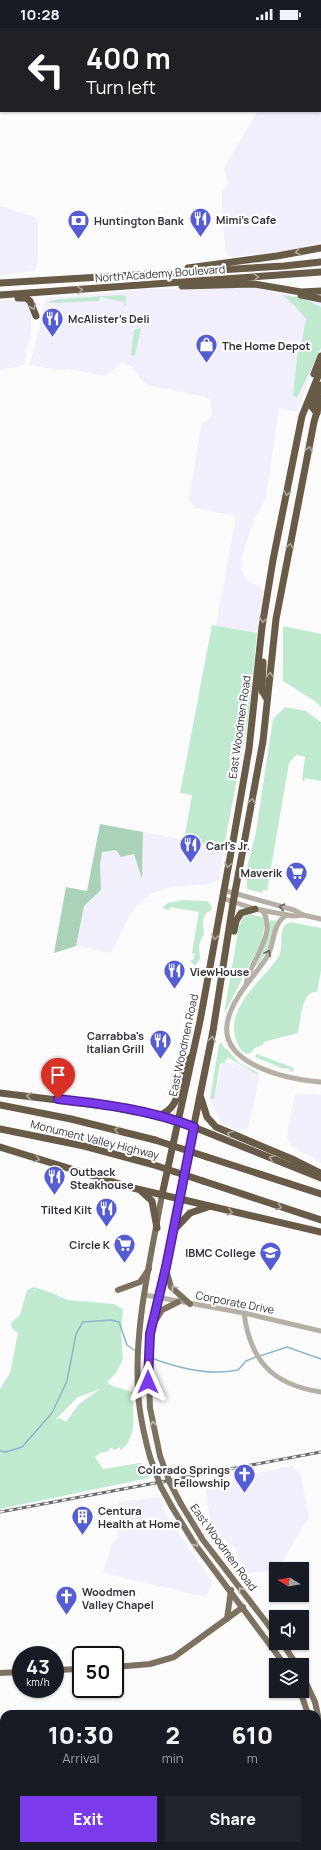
<!DOCTYPE html>
<html lang="en">
<head>
<meta charset="utf-8">
<style>
	body { margin:0; font-family:Manrope,sans-serif; background:#20242c; color:#f1f3f6; height:100vh; display:flex; flex-direction:column; font-size:15px; white-space:nowrap }
	* { box-sizing:border-box; margin:0 }
	p { font-size:13px; color:#9ea1a6 }
	.icon { flex:none; width:22px; height:22px; fill:none; stroke:currentColor; stroke-width:2; stroke-linecap:round; stroke-linejoin:round }
	.map { position:relative; flex:1; overflow:hidden }
	.sheet { position:absolute; left:0px; top:1682px; width:321px; height:140px; display:flex; flex-direction:column; background:#171b24; border-radius:12px 12px 0 0; box-shadow:0 1px 3px #0004 }
	.sheet>* { flex:none }
	.top-card { position:absolute; left:0px; top:0px; width:321px; height:84px; box-shadow:0 1px 3px #0004; background:#202124; color:#fff; overflow:hidden }
	.needle { width:26px; rotate:281deg }
	.fabs { position:absolute; left:269px; top:1534px; display:grid; gap:8px }
	.fabs a { display:grid; place-items:center; width:40px; height:40px; border-radius:0px; background:#171b24; box-shadow:0 1px 3px #0004; font-size:20px }
	.speed { position:absolute; left:12px; top:1618px; display:flex; gap:8px; font-size:20px; font-weight:700; text-align:center }
	.speed>* { display:grid; place-content:center; width:52px; height:52px; border-radius:50%; background:#171b24; box-shadow:0 1px 3px #0004; line-height:1 }
	.speed small { font-size:10px; font-weight:400 }
	.speed .limit { border:2px solid #111; border-radius:6px; background:#fff; color:#111 }
	.pin { position:absolute; display:grid; place-items:center; width:34px; height:34px; color:#fff; margin:-41px -17px; border-radius:50% 50% 50% 0; rotate:-45deg; box-shadow:0 0 4px #0007 }
	.pin .icon { rotate:45deg }
	.me { position:absolute; width:44px; margin:-22px; rotate:0deg; stroke-linejoin:round; filter:drop-shadow(0 0 3px #0008) }
	.turn { display:flex; align-items:center; gap:14px; height:84px; padding:0 20px; font-size:18px }
	.turn .icon { width:52px; height:52px; stroke-width:2.5 }
	.turn b { display:block; font-size:28px; line-height:34px }
	.eta { display:flex; justify-content:space-evenly; align-items:center; height:68px; text-align:center }
	.eta b { font-size:24px; font-weight:800; line-height:28px }
	.primary-button { display:flex; gap:8px; margin-top:auto; padding:8px 20px }
	.primary-button a { flex:1; height:46px; border-radius:0px; background:#7c3aed; color:#fff; font-size:16px; font-weight:800; line-height:46px; text-align:center }
	.primary-button a+a { background:#20242c; color:#f1f3f6 }
	.status { display:flex; justify-content:space-between; align-items:center; height:28px; padding:0 20px; background:#171b24; direction:ltr }
	.status svg { height:11px; fill:currentColor }
	.map>svg:first-child { display:block }
	.commercial { fill:#f1effc }
	.green { fill:#c0ead0; fill-rule:evenodd }
	.forest { fill:#a9d2b9 }
	.lines { fill:none; stroke-linecap:round; stroke-linejoin:round }
	.stream { stroke:#8bb5cc; stroke-width:1.5 }
	.minor { stroke:#b6afa6; stroke-width:5 }
	.major { stroke:#7d7160; stroke-width:6 }
	.highway { stroke:#685b48; stroke-width:7 }
	.rail-casing { stroke:#6a6a71; stroke-width:3 }
	.rail { stroke:#fff; stroke-width:1.5; stroke-dasharray:4.5; stroke-linecap:butt }
	.major-bridge { stroke:#7d7160; stroke-width:6 }
	.highway-bridge { stroke:#685b48; stroke-width:7 }
	.oneway { stroke:#aca59a }
	.oneway2 { stroke:#676366 }
	.oneway3 { stroke:#c4bfb7 }
	.route-casing { stroke:#51269a; stroke-width:10 }
	.route { stroke:#7c3aed; stroke-width:7 }
	.labels { text-anchor:middle; dominant-baseline:central; stroke-width:4; stroke-linejoin:round; paint-order:stroke }
	.poi-label { font-size:11px; font-weight:bold; fill:#32313b; stroke:#fff; text-anchor:start }
	.street-label { font-size:11px; fill:#32313b; stroke:#fff }
</style>
</head>
<body>
<div class="status"><b>10:28</b><svg viewBox="0 0 49 12"><path d="M0 12V9h3v3zM5 12V6h3v6zM10 12V3h3v9zM15 12V0h3v12zM26 1h20v11H26zM47 4h2v5h-2z"/></svg></div>
<div class="map">
<svg width="321" height="1822" viewBox="0 0 321 1822">
	<rect width="100%" height="100%" fill="#fbfbfb"/>
	<!-- commercial -->
	<g class="commercial">
		<polygon points="276,0 321,0 321,213 300,221 233,229 228,227 225,222 222,178 222,163 229,155 224,143 226,136 258,83 320,83 320,1"/>
		<polygon points="0,178 35,189 38,192 38,232 35,243 0,247"/>
		<polygon points="242,258 312,271 321,275 321,325 308,353 297,384 279,380 266,469 253,494 241,532 241,541 245,549 250,554 259,558 263,563 257,605 216,597 236,488 195,480 188,472 202,395 208,392 212,385 210,372 206,369 147,357 141,352 132,338 122,335 106,348 69,341 57,342 30,337 46,270 122,264 143,261 181,261"/>
		<polygon points="23,271 32,279 31,301 24,337 0,342 0,273"/>
		<polygon points="143,804 224,819 219,851 211,856 170,859 151,866 136,878 130,886 111,925 76,918 84,878 101,862 100,837 102,824 116,822 122,829 134,826 141,850"/>
		<polygon points="222,1035 236,1036 260,1047 248,1100 239,1102 222,1097 210,1071 215,1067"/>
		<polygon points="313,1066 321,1067 321,1135 290,1117 287,1109 295,1067"/>
		<polygon points="292,1438 300,1445 309,1488 283,1533 273,1543 241,1546 236,1521 224,1511 212,1505 205,1457"/>
		<polygon points="160,1469 167,1489 213,1554 206,1569 103,1545 112,1516 118,1510 117,1495 118,1474"/>
	</g>
	<!-- green -->
	<g class="green">
		<polygon points="121,267 126,268 125,275 127,278 124,277 124,274 100,269 99,273 49,275 50,273 59,271"/>
		<polygon points="282,267 302,270 321,279 321,320 297,370 293,367 298,320 301,318 306,291 293,276"/>
		<polygon points="140,300 141,300 135,328 131,327 134,302"/>
		<polygon points="212,597 257,605 248,693 224,819 184,812 192,767 180,765"/>
		<polygon points="283,598 321,606 321,679 316,674 283,653"/>
		<polygon points="285,679 306,683 321,694 321,753 305,750 304,753 302,752 305,729 296,727 289,735 267,863 263,862 262,865 247,861 247,850 245,848 256,804 273,691"/>
		<polygon points="183,872 207,873 211,877 212,882 206,885 203,892 204,905 199,917 200,931 195,938 190,933 193,932 195,926 192,925 199,884 171,879 168,882 162,880 168,875"/>
		<polygon points="251,886 265,890 265,896 261,915 224,986 239,898 243,889"/>
		<polygon points="270,892 276,893 270,916 258,938 256,937 266,915"/>
		<path d="M291 894 321 900V943L317 964C301 963 301 992 298 1005L263 1014 264 1016 255 1020 251 1025 246 1026C241 1023 238 1018 236 1012 225 978 263 953 279 928 285 916 276 897 291 894Z"/>
		<polygon points="222,1015 224,1020 227,1021 239,1035 257,1044 258,1047 227,1029 227,1032 224,1032 226,1034 220,1036 214,1071 210,1071 219,1016"/>
		<polygon points="257,1026 294,1040 293,1044 289,1043 290,1041 285,1040 284,1041 255,1029"/>
		<path d="M34 1259 52 1265 68 1272 114 1276 123 1281 121 1307 123 1331 116 1345 107 1354 112 1358 133 1364C132 1383 139 1408 121 1422L119 1419 116 1422 110 1420 109 1423 100 1425 95 1429 103 1441 139 1435 145 1436 149 1450 0 1481V1361L10 1345 18 1305 12 1301 11 1295 20 1287 27 1262ZM100 1361 79 1376 66 1394 60 1390 55 1392 78 1369Z"/>
	</g>
	<!-- forest -->
	<polygon class="forest" points="100,796 143,804 142,851 134,826 121,829 116,822 102,824 100,837 101,862 84,878 76,918 54,925 66,859 87,863"/>
	<g class="lines">
		<!-- stream -->
		<g class="stream">
			<polyline points="260,1328 287,1319 321,1331"/>
			<path d="M149 1329C177 1340 210 1348 238 1342L246 1333 256 1329"/>
			<polyline points="0,1423 6,1424 22,1419 52,1385 67,1353 76,1306 83,1294 111,1292 119,1294 127,1317 137,1324"/>
		</g>
		<!-- minor -->
		<g class="minor">
			<polyline points="223,862 294,882 303,887"/>
			<polyline points="222,870 255,881 293,888 303,887 321,891"/>
			<path d="M287 887C272 894 275 916 267 929 255 948 238 963 230 985 210 1036 287 1051 321 1054"/>
			<path d="M246 957C249 933 279 906 262 882"/>
			<polyline points="145,1267 244,1285 321,1303"/>
			<path d="M244 1285C250 1333 273 1357 321 1364"/>
		</g>
		<!-- major -->
		<g class="major">
			<polyline points="166,1241 171,1259 190,1276"/>
			<polyline points="118,1262 140,1254 149,1241"/>
			<polyline points="154,1295 162,1282 178,1274"/>
			<polyline points="160,1428 150,1380 148,1325 150,1306 166,1239 179,1171"/>
			<path d="M150 1429C145 1411 141 1393 139 1375 132 1306 150 1235 162 1167"/>
			<polyline points="181,1476 203,1512 276,1607"/>
			<polyline points="172,1479 194,1515 285,1637"/>
			<polyline points="227,1591 231,1562"/>
			<polyline points="282,1615 297,1637"/>
			<polyline points="115,1639 150,1636 174,1629 243,1579"/>
			<polyline points="55,1642 81,1641"/>
			<polyline points="0,1645 21,1644"/>
			<polyline points="302,1646 315,1674 321,1701"/>
			<polyline points="300,1663 308,1686"/>
			<polyline points="317,1789 321,1752"/>
			<polyline points="303,1822 303,1818"/>
			<polyline points="313,1822 314,1818"/>
		</g>
		<!-- highway -->
		<g class="highway">
			<polyline points="188,240 277,228 321,220"/>
			<polyline points="0,255 284,238 321,234"/>
			<polyline points="182,258 254,256 301,264 321,263"/>
			<polyline points="0,267 321,244"/>
			<polyline points="301,267 321,271"/>
			<polyline points="18,270 26,270 30,273 36,288"/>
			<polyline points="314,346 321,328"/>
			<polyline points="317,385 312,379 321,357"/>
			<polyline points="263,634 262,663 267,671"/>
			<polyline points="234,903 236,893 241,885 255,881"/>
			<polyline points="0,1065 106,1078 171,1090 321,1150"/>
			<polyline points="201,1070 207,1089 216,1099 292,1131 320,1145"/>
			<polyline points="0,1077 71,1091 155,1112"/>
			<path d="M158 1088C186 1078 175 1049 191 1029"/>
			<polyline points="0,1101 84,1118 151,1136"/>
			<polyline points="0,1119 133,1160 321,1204"/>
			<polyline points="207,1129 321,1166"/>
			<polyline points="203,1153 321,1192"/>
			<polyline points="142,1164 152,1173 157,1200"/>
			<polyline points="162,1167 200,993 234,808 249,721 262,599 273,532 302,388 321,341"/>
			<polyline points="179,1171 213,1003 233,875 263,713 276,591 314,394 321,370"/>
			<polyline points="173,1203 190,1185 208,1179"/>
		</g>
		<defs>
			<polyline id="rail" points="0,1484 321,1424"/>
		</defs>
		<!-- rail casing -->
		<use href="#rail" class="rail-casing"/>
		<!-- rail -->
		<use href="#rail" class="rail"/>
		<!-- major-bridge -->
		<g class="major-bridge">
			<polyline points="160,1428 170,1455 181,1476"/>
			<polyline points="150,1429 161,1459 172,1479"/>
		</g>
		<!-- highway-bridge -->
		<g class="highway-bridge">
			<polyline points="155,1112 207,1129"/>
			<polyline points="151,1136 203,1153"/>
		</g>
	</g>
	<!-- one-way arrows -->
	<defs><path id="oneway-chevron" d="M-2-3.5L2.5 0L-2 3.5" fill="none" stroke-width="1.6" stroke-linecap="round" stroke-linejoin="round"/></defs>
	<g class="oneway">
		<use href="#oneway-chevron" transform="translate(298 224) rotate(169)"/>
		<use href="#oneway-chevron" transform="translate(256 249) rotate(-2)"/>
		<use href="#oneway-chevron" transform="translate(80 262) rotate(-5)"/>
		<use href="#oneway-chevron" transform="translate(33 279) rotate(68)"/>
		<use href="#oneway-chevron" transform="translate(309 421) rotate(-79)"/>
		<use href="#oneway-chevron" transform="translate(287 465) rotate(101)"/>
		<use href="#oneway-chevron" transform="translate(290 518) rotate(-79)"/>
		<use href="#oneway-chevron" transform="translate(263 592) rotate(99)"/>
		<use href="#oneway-chevron" transform="translate(270 647) rotate(-85)"/>
		<use href="#oneway-chevron" transform="translate(252 773) rotate(-80)"/>
		<use href="#oneway-chevron" transform="translate(228 837) rotate(101)"/>
		<use href="#oneway-chevron" transform="translate(215 909) rotate(100)"/>
		<use href="#oneway-chevron" transform="translate(212 1011) rotate(-80)"/>
		<use href="#oneway-chevron" transform="translate(29 1068) rotate(-174)"/>
		<use href="#oneway-chevron" transform="translate(117 1102) rotate(-165)"/>
		<use href="#oneway-chevron" transform="translate(230 1106) rotate(-157)"/>
		<use href="#oneway-chevron" transform="translate(272 1130) rotate(-158)"/>
		<use href="#oneway-chevron" transform="translate(37 1131) rotate(17)"/>
		<use href="#oneway-chevron" transform="translate(279 1179) rotate(18)"/>
		<use href="#oneway-chevron" transform="translate(230 1184) rotate(13)"/>
	</g>
	<g class="oneway2">
		<use href="#oneway-chevron" transform="translate(282 879) rotate(-168)"/>
		<use href="#oneway-chevron" transform="translate(268 925) rotate(-63)"/>
	</g>
	<g class="oneway3">
		<use href="#oneway-chevron" transform="translate(174 1260) rotate(-128)"/>
		<use href="#oneway-chevron" transform="translate(153 1396) rotate(-101)"/>
		<use href="#oneway-chevron" transform="translate(196 1516) rotate(54)"/>
		<use href="#oneway-chevron" transform="translate(241 1562) rotate(-127)"/>
	</g>
	<g class="lines">
		<defs>
			<path id="route" d="M58 1071C103 1076 151 1082 194 1099L166 1239 150 1306 148 1354"/>
		</defs>
		<!-- route casing -->
		<use href="#route" class="route-casing"/>
		<!-- route -->
		<use href="#route" class="route"/>
	</g>
	<!-- icons -->
	<defs>
		<symbol id="restaurant-pin" viewBox="-11 -11 22 30"><path d="M0 17L-7.5 6A9.5 9.5 0 1 1 7.5 6Z" fill="#555dd3" stroke="#fff"/><path d="M-5-6h1v4h1v-4h1v4h1v-4h1v5L-1.5 .5V6h-2V.5L-5-1ZM5-6V6H3V1.5H1.5Q1.5-4 5-6Z" fill="#fff"/></symbol>
		<symbol id="bank-pin" viewBox="-11 -11 22 30"><path d="M0 17L-7.5 6A9.5 9.5 0 1 1 7.5 6Z" fill="#555dd3" stroke="#fff"/><path d="M-6-4H6V4H-6ZM0-2.3a2.3 2.3 0 1 0 0 4.6a2.3 2.3 0 1 0 0-4.6Z" fill="#fff"/></symbol>
		<symbol id="shop-pin" viewBox="-11 -11 22 30"><path d="M0 17L-7.5 6A9.5 9.5 0 1 1 7.5 6Z" fill="#555dd3" stroke="#fff"/><path d="M-5-2.5h2.3a2.7 3.5 0 0 1 5.4 0H5L5.5 6h-11ZM-1.5-2.5h3a1.5 2.3 0 0 0-3 0Z" fill="#fff"/></symbol>
		<symbol id="supermarket-pin" viewBox="-11 -11 22 30"><path d="M0 17L-7.5 6A9.5 9.5 0 1 1 7.5 6Z" fill="#555dd3" stroke="#fff"/><path d="M-6-5.5h2.5l.6 2H6L4.5 2H-2.5L-4.4-4H-6ZM-1.5 3.2a1.3 1.3 0 1 0 .1 0ZM3 3.2a1.3 1.3 0 1 0 .1 0Z" fill="#fff"/></symbol>
		<symbol id="university-pin" viewBox="-11 -11 22 30"><path d="M0 17L-7.5 6A9.5 9.5 0 1 1 7.5 6Z" fill="#555dd3" stroke="#fff"/><path d="M0-5L7-2L0 1L-7-2ZM-4 1L0 2.5L4 1V4Q0 6-4 4Z" fill="#fff"/></symbol>
		<symbol id="church-pin" viewBox="-11 -11 22 30"><path d="M0 17L-7.5 6A9.5 9.5 0 1 1 7.5 6Z" fill="#555dd3" stroke="#fff"/><path d="M-1.2-6h2.4v3.5h3.3v2.4h-3.3V6h-2.4V-.1h-3.3v-2.4h3.3Z" fill="#fff"/></symbol>
		<symbol id="building-pin" viewBox="-11 -11 22 30"><path d="M0 17L-7.5 6A9.5 9.5 0 1 1 7.5 6Z" fill="#555dd3" stroke="#fff"/><path d="M-4-6H4V6H1V3H-1V6H-4ZM-2.5-4.3h1.7v1.8h-1.7ZM.8-4.3h1.7v1.8H.8ZM-2.5-1h1.7V.8h-1.7ZM.8-1h1.7V.8H.8Z" fill="#fff"/></symbol>
	</defs>
	<g fill-rule="evenodd">
		<use href="#restaurant-pin" x="188" y="178" width="25" height="34"/>
		<use href="#bank-pin" x="66" y="180" width="25" height="34"/>
		<use href="#restaurant-pin" x="40" y="278" width="25" height="34"/>
		<use href="#shop-pin" x="194" y="304" width="25" height="34"/>
		<use href="#restaurant-pin" x="178" y="804" width="25" height="34"/>
		<use href="#supermarket-pin" x="284" y="832" width="25" height="34"/>
		<use href="#restaurant-pin" x="162" y="930" width="25" height="34"/>
		<use href="#restaurant-pin" x="148" y="1000" width="25" height="34"/>
		<use href="#restaurant-pin" x="42" y="1136" width="25" height="34"/>
		<use href="#restaurant-pin" x="94" y="1168" width="25" height="34"/>
		<use href="#supermarket-pin" x="112" y="1204" width="25" height="34"/>
		<use href="#university-pin" x="258" y="1212" width="25" height="34"/>
		<use href="#church-pin" x="232" y="1434" width="25" height="34"/>
		<use href="#building-pin" x="70" y="1476" width="25" height="34"/>
		<use href="#church-pin" x="54" y="1556" width="25" height="34"/>
	</g>
	<g class="labels">
		<!-- poi labels -->
		<g class="poi-label">
			<text x="216" y="191">Mimi's Cafe</text>
			<text x="94" y="192">Huntington Bank</text>
			<text x="68" y="290">McAlister's Deli</text>
			<text x="222" y="317">The Home Depot</text>
			<text x="206" y="817">Carl's Jr.</text>
			<text x="282" y="844" text-anchor="end">Maverik</text>
			<text x="190" y="943">ViewHouse</text>
			<text x="144" y="1007" text-anchor="end">Carrabba's<tspan x="144" dy="13">Italian Grill</tspan></text>
			<text x="70" y="1143">Outback<tspan x="70" dy="13">Steakhouse</tspan></text>
			<text x="92" y="1181" text-anchor="end">Tilted Kilt</text>
			<text x="110" y="1216" text-anchor="end">Circle K</text>
			<text x="256" y="1224" text-anchor="end">IBMC College</text>
			<text x="230" y="1441" text-anchor="end">Colorado Springs<tspan x="230" dy="13">Fellowship</tspan></text>
			<text x="98" y="1482">Centura<tspan x="98" dy="13">Health at Home</tspan></text>
			<text x="82" y="1563">Woodmen<tspan x="82" dy="13">Valley Chapel</tspan></text>
		</g>
		<!-- street labels -->
		<g class="street-label">
			<text transform="translate(160 245) rotate(-4)">North Academy Boulevard</text>
			<text transform="translate(239 699) rotate(-82)">East Woodmen Road</text>
			<text transform="translate(183 1017) rotate(-78)">East Woodmen Road</text>
			<text transform="translate(95 1111) rotate(14)">Monument Valley Highway</text>
			<text transform="translate(235 1274) rotate(11)">Corporate Drive</text>
			<text transform="translate(224 1519) rotate(54)">East Woodmen Road</text>
		</g>
	</g>
</svg>
<div class="fabs">
<a><svg class="needle" viewBox="-14 -14 28 28"><path d="M0-13l5 13h-10z" fill="#e53935"/><path d="M0 13l5-13h-10z" fill="#9ea1a6"/></svg></a>
<a><svg class="icon" aria-label="sound" viewBox="0 0 24 24"><path d="M4 9h4l5-4v14l-5-4H4zM17 9q2 3 0 6"/></svg></a>
<a><svg class="icon" aria-label="layers" viewBox="0 0 24 24"><path d="M12 4l9 5-9 5-9-5zM3 14l9 5 9-5"/></svg></a>
</div>
<div class="speed"><div>43<small>km/h</small></div><div class="limit">50</div></div>
<div class="pin" style="left:58px;top:1071px;background:#d93025"><svg class="icon" aria-label="arrive" viewBox="0 0 24 24"><path d="M6 21V4h12l-3 4 3 4H6"/></svg></div>
<svg class="me" style="left:148px;top:1354px" viewBox="-20 -20 40 40"><path d="M0-17L14 15 0 8-14 15z" fill="#7c3aed" stroke="#fff" stroke-width="4"/></svg>
<div class="top-card">
<div class="turn"><svg class="icon" aria-label="left" viewBox="0 0 24 24"><path d="M17 20v-9H6M10 6l-5 5 5 5"/></svg><div><b>400 m</b>Turn left</div></div>
</div>
<section class="sheet">
<div class="eta">
<div><b>10:30</b><p>Arrival</p></div>
<div><b>2</b><p>min</p></div>
<div><b>610</b><p>m</p></div>
</div>
<div class="primary-button"><a>Exit</a><a>Share</a></div>
</section>
</div>
</body>
</html>
